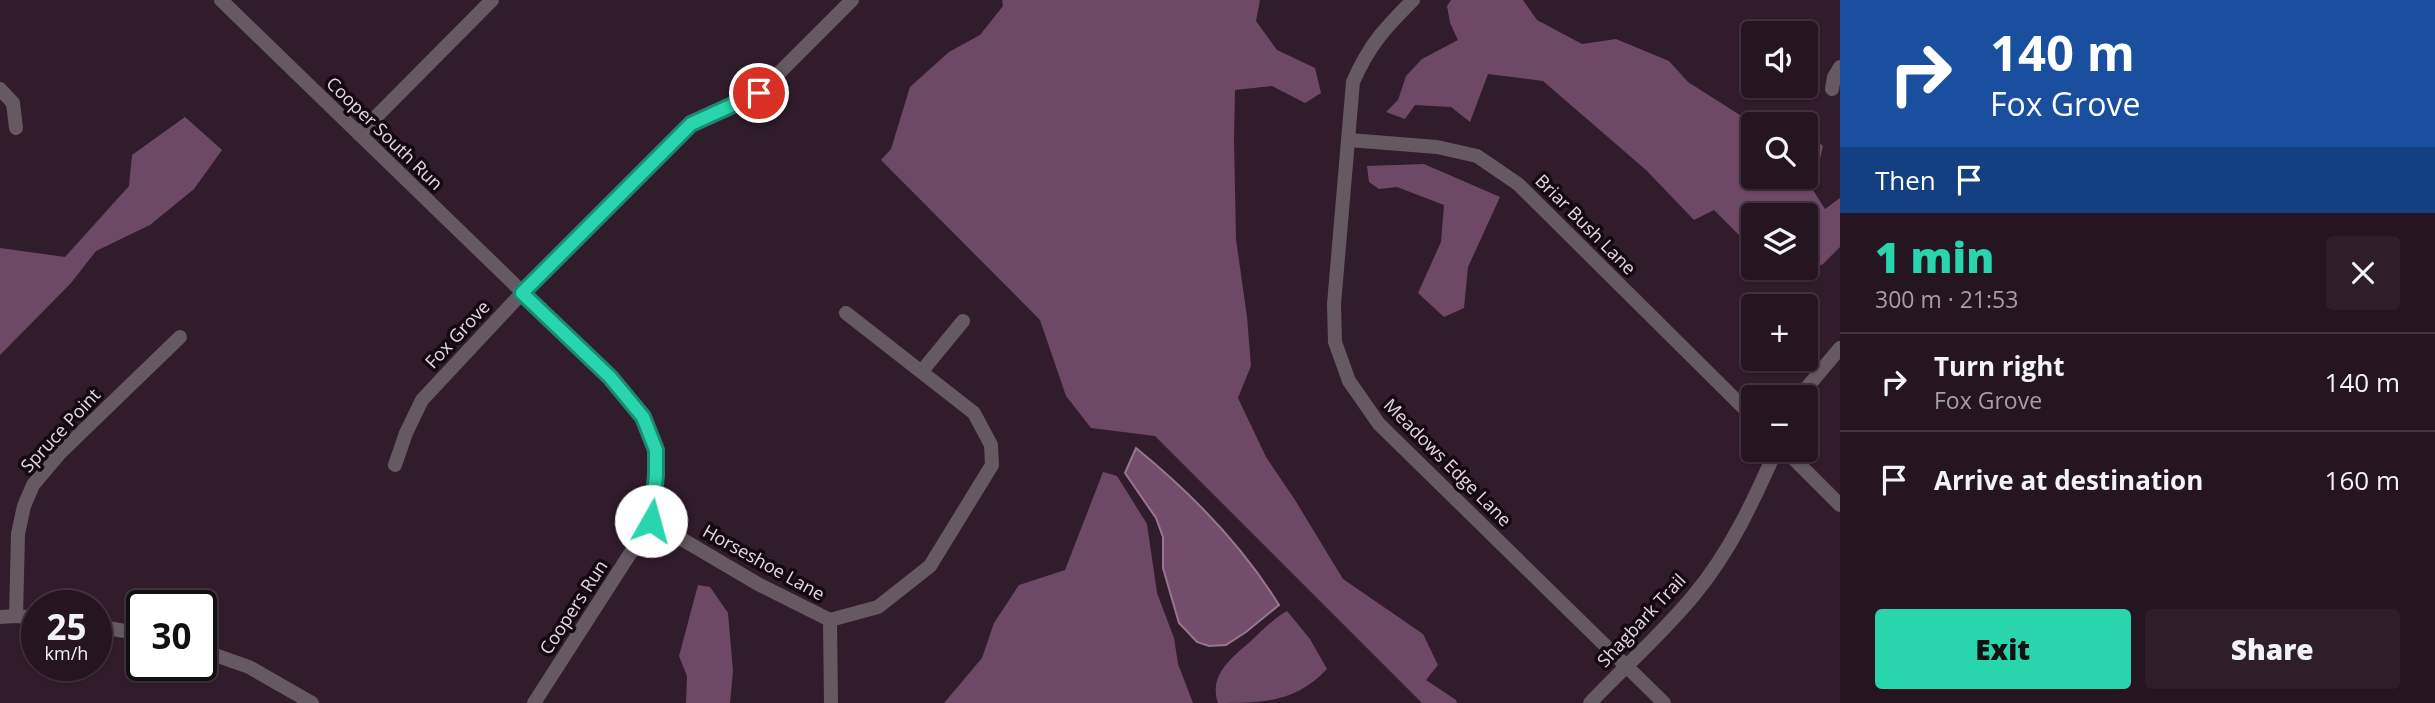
<!DOCTYPE html>
<html lang="en">
<head>
<meta charset="utf-8">
<style>
	body { margin:0; font-family:"Open Sans",sans-serif; background:#2d1e2a; color:#f1f3f6; height:100vh; display:flex; flex-direction:column; font-size:26px; white-space:nowrap }
	* { box-sizing:border-box; margin:0 }
	p { font-size:23px; color:#a39fa5 }
	.icon { flex:none; width:38px; height:38px; fill:none; stroke:currentColor; stroke-width:2; stroke-linecap:round; stroke-linejoin:round }
	.map { position:relative; flex:1; overflow:hidden }
	.details { display:flex; flex-direction:column; background:#251521; width:595px }
	.details>* { flex:none }
	.top-card { background:#1a4fa0; color:#fff; overflow:hidden }
	.fabs { position:absolute; left:1741px; top:21px; display:grid; gap:14px }
	.fabs a { display:grid; place-items:center; width:77px; height:77px; border-radius:7px; background:#251521; box-shadow:0 2px 5px #0004,0 0 0 2px #42343f; font-size:35px }
	.speed { position:absolute; left:21px; top:590px; display:flex; gap:14px; font-size:35px; font-weight:700; text-align:center }
	.speed>* { display:grid; place-content:center; width:91px; height:91px; border-radius:50%; background:#251521; box-shadow:0 2px 5px #0004,0 0 0 2px #42343f; line-height:1 }
	.speed small { font-size:18px; font-weight:400 }
	.speed .limit { border:4px solid #111; border-radius:10px; background:#fff; color:#111 }
	.pin { position:absolute; display:grid; place-items:center; width:60px; height:60px; color:#fff; margin:-30px; border:4px solid #fff; border-radius:50%; box-shadow:0 2px 7px #0007 }
	.me { position:absolute; width:77px; margin:-38px; rotate:7deg; stroke-linejoin:round; filter:drop-shadow(0 0 5px #0008) }
	.turn { display:flex; align-items:center; gap:24px; height:147px; padding:0 35px; font-size:32px }
	.turn .icon { width:91px; height:91px; stroke-width:2.5 }
	.turn b { display:block; font-size:49px; line-height:60px }
	.then { display:flex; align-items:center; height:66px; padding:0 35px; background:#0003; gap:14px; font-size:26px }
	.round { display:grid; place-items:center; flex:none; width:74px; height:74px; border-radius:7px; background:#2d1e2a }
	.headline { display:flex; align-items:center; justify-content:space-between; height:119px; padding:0 35px }
	h1 { font-size:42px; font-weight:800; line-height:52px; color:#28d5ad }
	.cta { display:flex; gap:14px; margin-top:auto; padding:14px 35px }
	.cta a { flex:1; height:80px; border-radius:7px; background:#28d5ad; color:#111; font-size:28px; font-weight:800; line-height:80px; text-align:center }
	.cta a+a { background:#2d1e2a; color:#f1f3f6 }
	ul { padding:0; list-style:none }
	li { display:flex; align-items:center; gap:21px; height:98px; padding:0 35px; border-top:2px solid #42343f }
	li div { flex:1 }
	li b { display:block; font-size:26px }
	li em { font-style:normal }
	main { display:flex; flex:1; min-height:0 }
	.map>svg:first-child { display:block }
	.forest { fill:#6e4965 }
	.water { fill:#734d69; stroke:#96778d; stroke-width:2 }
	.lines { fill:none; stroke-linecap:round; stroke-linejoin:round }
	.minor { stroke:#655a62; stroke-width:14 }
	.route-casing { stroke:#1a8a70; stroke-width:18 }
	.route { stroke:#28d5ad; stroke-width:12 }
	.labels { text-anchor:middle; dominant-baseline:central; stroke-width:7; stroke-linejoin:round; paint-order:stroke }
	.street-label { font-size:18px; fill:#e6d8e2; stroke:#130a11 }
</style>
</head>
<body>
<main>
<div class="map">
<svg width="1840" height="703" viewBox="0 0 1840 703">
	<rect width="100%" height="100%" fill="#311c2c"/>
	<!-- forest -->
	<g class="forest">
		<polygon points="1002,0 1260,0 1256,21 1277,50 1315,68 1321,93 1305,103 1272,86 1235,90 1234,140 1236,239 1247,317 1251,366 1238,398 1266,457 1295,500 1343,579 1423,634 1438,665 1426,680 1456,700 1457,703 1422,703 1155,436 1091,428 1066,396 1040,320 881,160 891,149 910,87 949,52 980,35 1003,6"/>
		<polygon points="1451,0 1523,0 1537,20 1582,44 1616,39 1669,61 1688,82 1754,124 1754,177 1806,177 1806,131 1823,146 1813,190 1825,209 1840,198 1840,247 1823,264 1786,281 1773,268 1806,268 1806,215 1754,215 1753,249 1714,210 1694,220 1646,170 1543,81 1488,74 1470,122 1451,107 1415,105 1405,119 1386,112 1398,100 1406,76 1422,59 1458,40 1450,23 1447,6"/>
		<polygon points="185,117 222,150 194,189 150,225 96,251 71,283 0,355 0,248 65,257 129,186 132,155"/>
		<polygon points="1424,164 1500,197 1468,267 1464,308 1444,317 1418,293 1441,242 1444,205 1397,187 1379,189 1369,182 1367,166"/>
		<polygon points="1103,472 1117,476 1147,524 1157,593 1174,638 1178,664 1193,703 944,703 982,658 994,623 1019,585 1065,570"/>
		<polygon points="698,585 710,587 728,613 733,671 730,703 686,703 687,676 679,656"/>
		<path d="M1287 611 1310 639 1327 669C1295 703 1262 703 1218 703 1208 674 1233 657 1252 640 1264 629 1273 619 1287 611Z"/>
	</g>
	<!-- water -->
	<path class="water" d="M1136 448C1190 492 1242 545 1279 605L1246 632 1226 645 1209 646 1197 642 1179 623 1163 568V537L1156 518 1125 473Z"/>
	<g class="lines">
		<!-- minor -->
		<g class="minor">
			<polyline points="221,0 610,377 644,417 656,450 656,475 651,521 534,703"/>
			<path d="M1413 0C1385 28 1369 45 1353 82L1334 304 1335 342 1349 381 1379 424 1664 703"/>
			<polyline points="0,89 13,103 16,128"/>
			<polyline points="1832,89 1834,77 1840,67"/>
			<polyline points="359,134 492,0"/>
			<polyline points="1349,140 1437,147 1477,156 1518,184 1754,418"/>
			<polyline points="922,371 963,321"/>
			<polyline points="1799,397 1840,348"/>
			<polyline points="1785,450 1840,505"/>
			<polyline points="395,465 406,433 422,400 522,293 691,124 759,93 852,0"/>
			<polyline points="651,521 758,584 830,620 878,607 930,566 992,465 991,445 974,413 846,313"/>
			<polyline points="16,616 18,534 24,506 33,485 60,453 180,337"/>
			<polyline points="0,617 16,616 37,618"/>
			<polyline points="830,620 831,703"/>
			<polyline points="96,626 142,634"/>
			<polyline points="201,650 249,667 312,703"/>
			<path d="M1590 703C1624 667 1663 633 1694 595 1730 552 1754 500 1776 450"/>
		</g>
	</g>
	<g class="lines">
		<defs>
			<polyline id="route" points="651,521 656,475 656,450 643,417 610,377 522,293 691,124 759,93"/>
		</defs>
		<!-- route casing -->
		<use href="#route" class="route-casing"/>
		<!-- route -->
		<use href="#route" class="route"/>
	</g>
	<g class="labels">
		<!-- street labels -->
		<g class="street-label">
			<text transform="translate(385 133) rotate(44)">Cooper South Run</text>
			<text transform="translate(1586 224) rotate(45)">Briar Bush Lane</text>
			<text transform="translate(457 334) rotate(-47)">Fox Grove</text>
			<text transform="translate(60 430) rotate(-47)">Spruce Point</text>
			<text transform="translate(1448 462) rotate(45)">Meadows Edge Lane</text>
			<text transform="translate(764 562) rotate(29)">Horseshoe Lane</text>
			<text transform="translate(573 607) rotate(-57)">Coopers Run</text>
			<text transform="translate(1641 620) rotate(-47)">Shagbark Trail</text>
		</g>
	</g>
</svg>
<div class="fabs">
<a><svg class="icon" aria-label="sound" viewBox="0 0 24 24"><path d="M4 9h4l5-4v14l-5-4H4zM17 9q2 3 0 6"/></svg></a>
<a><svg class="icon" aria-label="search" viewBox="0 0 24 24"><circle cx="10" cy="10" r="6"/><path d="M15 15l6 6"/></svg></a>
<a><svg class="icon" aria-label="layers" viewBox="0 0 24 24"><path d="M12 4l9 5-9 5-9-5zM3 14l9 5 9-5"/></svg></a>
<a>+</a>
<a>−</a>
</div>
<div class="speed"><div>25<small>km/h</small></div><div class="limit">30</div></div>
<div class="pin" style="left:759px;top:93px;background:#d93025"><svg class="icon" aria-label="arrive" viewBox="0 0 24 24"><path d="M6 21V4h12l-3 4 3 4H6"/></svg></div>
<svg class="me" style="left:651px;top:521px" viewBox="-20 -20 40 40"><circle r="19" fill="#fff"/><path d="M0-13L10 11 0 6-10 11z" fill="#28d5ad"/></svg>
</div>
<section class="details">
<div class="top-card">
<div class="turn"><svg class="icon" aria-label="right" viewBox="0 0 24 24"><path d="M7 20v-9h11M14 6l5 5-5 5"/></svg><div><b>140 m</b>Fox Grove</div></div>
<div class="then">Then<svg class="icon" aria-label="arrive" viewBox="0 0 24 24"><path d="M6 21V4h12l-3 4 3 4H6"/></svg></div>
</div>
<div class="headline"><div><h1>1 min</h1><p>300 m · 21:53</p></div><a class="round"><svg class="icon" aria-label="close" viewBox="0 0 24 24"><path d="M6 6l12 12M18 6L6 18"/></svg></a></div>
<ul>
<li><svg class="icon" aria-label="right" viewBox="0 0 24 24"><path d="M7 20v-9h11M14 6l5 5-5 5"/></svg><div><b>Turn right</b><p>Fox Grove</p></div><em>140 m</em></li>
<li><svg class="icon" aria-label="arrive" viewBox="0 0 24 24"><path d="M6 21V4h12l-3 4 3 4H6"/></svg><div><b>Arrive at destination</b></div><em>160 m</em></li>
</ul>
<div class="cta"><a>Exit</a><a>Share</a></div>
</section>
</main>
</body>
</html>
